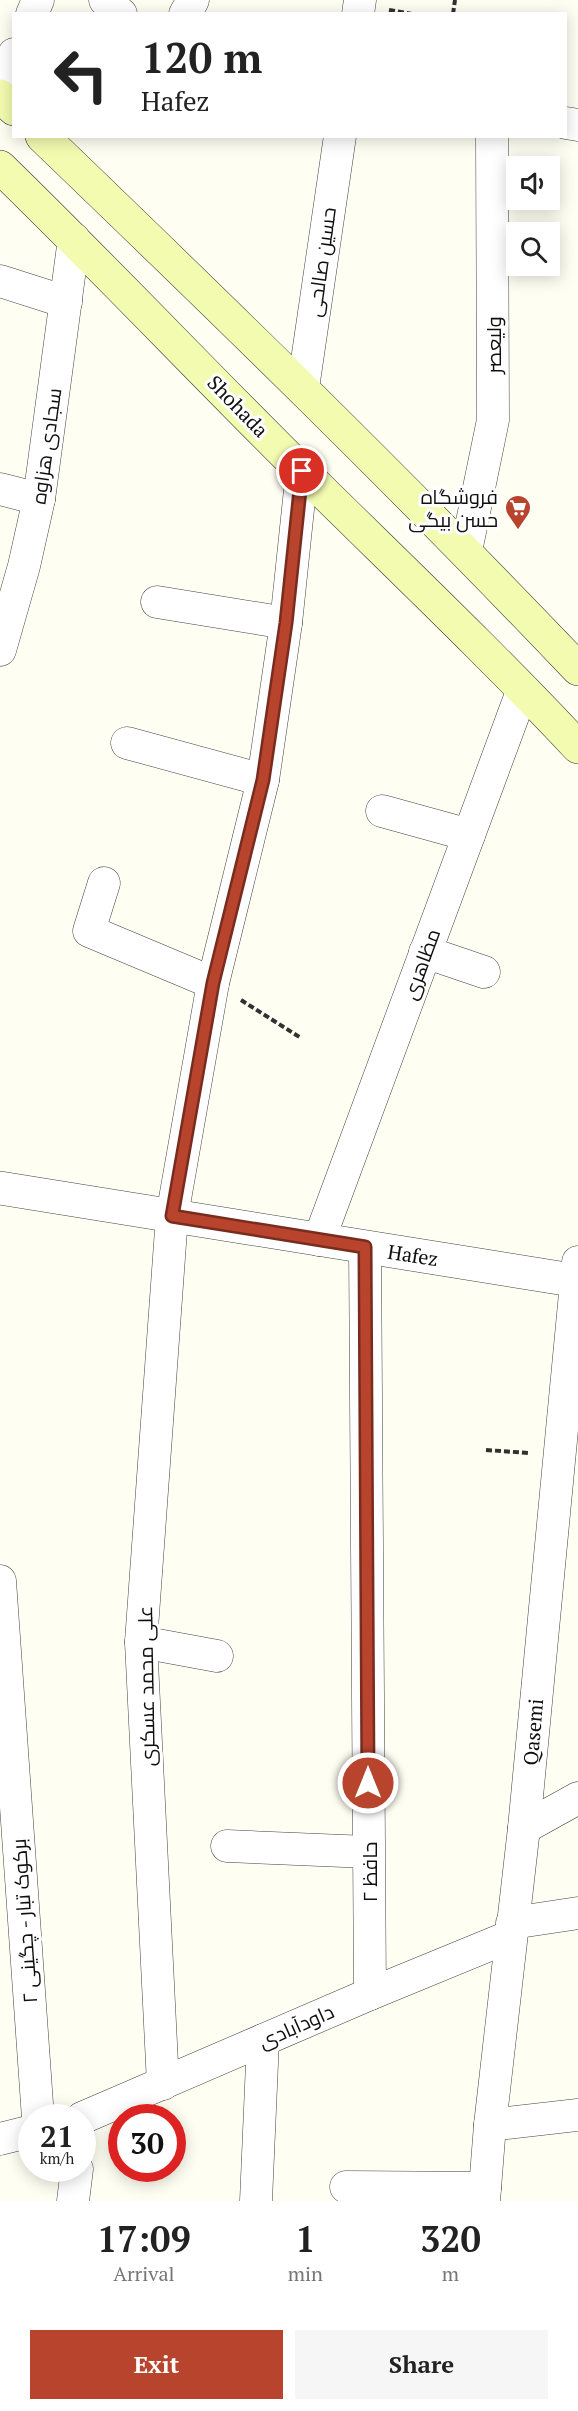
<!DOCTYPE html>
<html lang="en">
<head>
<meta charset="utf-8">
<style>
	body { margin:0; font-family:"PT Serif",Cairo,serif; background:#f6f6f6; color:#222; height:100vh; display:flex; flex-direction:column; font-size:22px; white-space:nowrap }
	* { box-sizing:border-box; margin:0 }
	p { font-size:20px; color:#767676 }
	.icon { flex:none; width:33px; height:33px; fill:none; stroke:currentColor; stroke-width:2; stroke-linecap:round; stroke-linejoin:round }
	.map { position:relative; height:2201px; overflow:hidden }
	.side { display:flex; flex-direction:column; background:#fff; flex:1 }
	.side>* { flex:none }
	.guide { position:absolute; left:12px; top:12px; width:555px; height:126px; border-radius:0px; box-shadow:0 3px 15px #0003; background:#fff; color:#222; overflow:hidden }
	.controls { position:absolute; left:506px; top:156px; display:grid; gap:12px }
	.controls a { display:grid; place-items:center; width:54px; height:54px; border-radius:0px; background:#fff; box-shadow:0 3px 15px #0003; font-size:30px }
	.speed { position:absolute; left:18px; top:2104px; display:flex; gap:12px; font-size:30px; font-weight:700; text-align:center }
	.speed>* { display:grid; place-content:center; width:78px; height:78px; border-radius:50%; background:#fff; box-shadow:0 3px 15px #0003; line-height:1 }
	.speed small { font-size:15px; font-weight:400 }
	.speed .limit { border:9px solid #d22; background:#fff; color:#111 }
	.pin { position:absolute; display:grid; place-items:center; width:51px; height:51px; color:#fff; margin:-26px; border:3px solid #fff; border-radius:50%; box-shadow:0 2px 6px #0007 }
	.me { position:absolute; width:66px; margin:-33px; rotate:0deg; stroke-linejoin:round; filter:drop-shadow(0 0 4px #0008) }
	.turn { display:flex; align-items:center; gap:21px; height:126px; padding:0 30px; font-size:27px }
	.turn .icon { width:78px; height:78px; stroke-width:2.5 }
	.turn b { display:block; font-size:42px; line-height:51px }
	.eta { display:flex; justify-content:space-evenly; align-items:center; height:102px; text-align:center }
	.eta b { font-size:36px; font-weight:600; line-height:42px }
	.cta { display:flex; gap:12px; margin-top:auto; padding:12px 30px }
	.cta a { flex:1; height:69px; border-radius:0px; background:#b8442e; color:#fff; font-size:24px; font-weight:600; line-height:69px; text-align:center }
	.cta a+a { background:#f6f6f6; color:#222 }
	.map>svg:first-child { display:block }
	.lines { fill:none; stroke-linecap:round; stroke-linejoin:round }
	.minor-casing { stroke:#424242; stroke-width:33 }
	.tertiary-casing { stroke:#424242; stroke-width:34 }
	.secondary-casing { stroke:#313131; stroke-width:34 }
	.path { stroke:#313131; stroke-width:4; stroke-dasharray:6 3; stroke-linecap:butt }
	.minor { stroke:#fff; stroke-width:32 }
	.tertiary { stroke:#fff; stroke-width:33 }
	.secondary { stroke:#f3fbb0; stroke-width:33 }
	.route-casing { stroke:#782c1e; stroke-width:15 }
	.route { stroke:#b8442e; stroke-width:10 }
	.labels { text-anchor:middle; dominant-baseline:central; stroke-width:6; stroke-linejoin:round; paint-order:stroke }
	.street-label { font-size:20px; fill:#0f0f0f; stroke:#fff }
	.poi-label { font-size:20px; fill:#0f0f0f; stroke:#fff; text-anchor:end }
</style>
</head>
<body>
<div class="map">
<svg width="578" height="2201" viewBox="0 0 578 2201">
	<rect width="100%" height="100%" fill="#fefef2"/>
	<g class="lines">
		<defs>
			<g id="minor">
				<polyline points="105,0 121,14"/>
				<polyline points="32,14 38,0"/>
				<polyline points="185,14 193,0"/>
				<polyline points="358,14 360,0"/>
				<polyline points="0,84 14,54"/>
				<polyline points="566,123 578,125"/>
				<polyline points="0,281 66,302"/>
				<polyline points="303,388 340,136"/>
				<polyline points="0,489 39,499"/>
				<polyline points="466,551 493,420 492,136"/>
				<polyline points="157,602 286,623"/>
				<polyline points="0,650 24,566 39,499 74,239"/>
				<polyline points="127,743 263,780"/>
				<polyline points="382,811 469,835"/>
				<polyline points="104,883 89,931 213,983"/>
				<polyline points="425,952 484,972"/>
				<polyline points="319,1240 523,689"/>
				<polyline points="365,1247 370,1994"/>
				<polyline points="0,1581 38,2118"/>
				<polyline points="141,1642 217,1656"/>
				<polyline points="524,1828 578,1798"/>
				<polyline points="227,1846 368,1852"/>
				<polyline points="512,1923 578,1913"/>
				<polyline points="163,2084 141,1642 172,1216 213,983 263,780 286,623 302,471"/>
				<polyline points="82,2118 370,1994 511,1936"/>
				<polyline points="490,2125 578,2115"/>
				<polyline points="0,2139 32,2131"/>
				<polyline points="346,2187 485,2188"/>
				<polyline points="73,2201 77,2169"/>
				<polyline points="256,2201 263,2040"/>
				<polyline points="484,2201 490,2125 524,1828 578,1262"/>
			</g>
			<polyline id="tertiary" points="0,1188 578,1281"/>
			<g id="secondary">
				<polyline points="0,96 14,109"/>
				<path d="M42 136C224 311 404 486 578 669"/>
				<path d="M0 167C103 267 201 371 303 472 395 563 489 652 578 747"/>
			</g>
		</defs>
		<!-- minor casing -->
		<use href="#minor" class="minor-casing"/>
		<!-- tertiary casing -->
		<use href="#tertiary" class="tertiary-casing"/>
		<!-- secondary casing -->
		<use href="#secondary" class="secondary-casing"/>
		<!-- path -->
		<g class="path">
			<polyline points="389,10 412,14"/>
			<polyline points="453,14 455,0"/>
			<polyline points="241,1000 301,1038"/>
			<polyline points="486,1450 529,1453"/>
		</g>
		<!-- minor -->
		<use href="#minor" class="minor"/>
		<!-- tertiary -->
		<use href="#tertiary" class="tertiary"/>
		<!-- secondary -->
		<use href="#secondary" class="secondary"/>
	</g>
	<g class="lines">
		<defs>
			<polyline id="route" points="302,471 286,623 263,780 213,983 172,1216 365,1247 368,1783"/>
		</defs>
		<!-- route casing -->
		<use href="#route" class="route-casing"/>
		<!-- route -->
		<use href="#route" class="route"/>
	</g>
	<!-- icons -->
	<defs>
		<symbol id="supermarket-pin" viewBox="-11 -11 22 30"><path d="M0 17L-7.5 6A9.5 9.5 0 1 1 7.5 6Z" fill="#b8442e" stroke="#fff"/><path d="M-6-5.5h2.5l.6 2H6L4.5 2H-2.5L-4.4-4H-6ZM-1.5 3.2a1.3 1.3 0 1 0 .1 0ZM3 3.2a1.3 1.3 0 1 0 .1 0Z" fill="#fff"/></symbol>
	</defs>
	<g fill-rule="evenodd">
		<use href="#supermarket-pin" x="503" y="493" width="30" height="40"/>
	</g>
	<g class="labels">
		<!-- street labels -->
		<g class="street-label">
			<text transform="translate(321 262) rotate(-82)">حسین صالحی</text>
			<text transform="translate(493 345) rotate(-90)">ولیعصر</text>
			<text transform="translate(238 406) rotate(46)">Shohada</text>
			<text transform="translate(46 446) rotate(-82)">سجادی هزاوه</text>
			<text transform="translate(421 964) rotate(-70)">مظاهری</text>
			<text transform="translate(413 1255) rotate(9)">Hafez</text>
			<text transform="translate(146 1686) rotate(-91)">علی محمد عسکری</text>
			<text transform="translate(533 1732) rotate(-85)">Qasemi</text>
			<text transform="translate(369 1872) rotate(-90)">حافظ ۲</text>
			<text transform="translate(24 1921) rotate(-94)">برکوک تبار - چگینی ۲</text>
			<text transform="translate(296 2026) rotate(-24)">داودآبادی</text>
		</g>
		<!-- poi labels -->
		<g class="poi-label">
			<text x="498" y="496">فروشگاه<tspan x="498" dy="23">حسن بیگی</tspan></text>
		</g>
	</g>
</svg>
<div class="controls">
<a><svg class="icon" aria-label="sound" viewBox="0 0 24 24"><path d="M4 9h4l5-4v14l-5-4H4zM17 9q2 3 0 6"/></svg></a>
<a><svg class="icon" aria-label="search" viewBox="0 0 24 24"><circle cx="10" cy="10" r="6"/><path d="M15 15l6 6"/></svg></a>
</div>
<div class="speed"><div>21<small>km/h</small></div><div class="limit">30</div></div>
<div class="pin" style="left:302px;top:471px;background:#d93025"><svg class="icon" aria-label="arrive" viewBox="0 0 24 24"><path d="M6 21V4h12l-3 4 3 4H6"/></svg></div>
<svg class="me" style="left:368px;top:1783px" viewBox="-20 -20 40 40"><circle r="17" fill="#b8442e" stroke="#fff" stroke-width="3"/><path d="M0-11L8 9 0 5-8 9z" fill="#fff"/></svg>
<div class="guide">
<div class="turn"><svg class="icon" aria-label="left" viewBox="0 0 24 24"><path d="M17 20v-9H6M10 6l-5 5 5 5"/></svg><div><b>120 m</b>Hafez</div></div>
</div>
</div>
<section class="side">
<div class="eta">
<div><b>17:09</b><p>Arrival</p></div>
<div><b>1</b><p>min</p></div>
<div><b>320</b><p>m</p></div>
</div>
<div class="cta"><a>Exit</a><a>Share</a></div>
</section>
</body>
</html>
